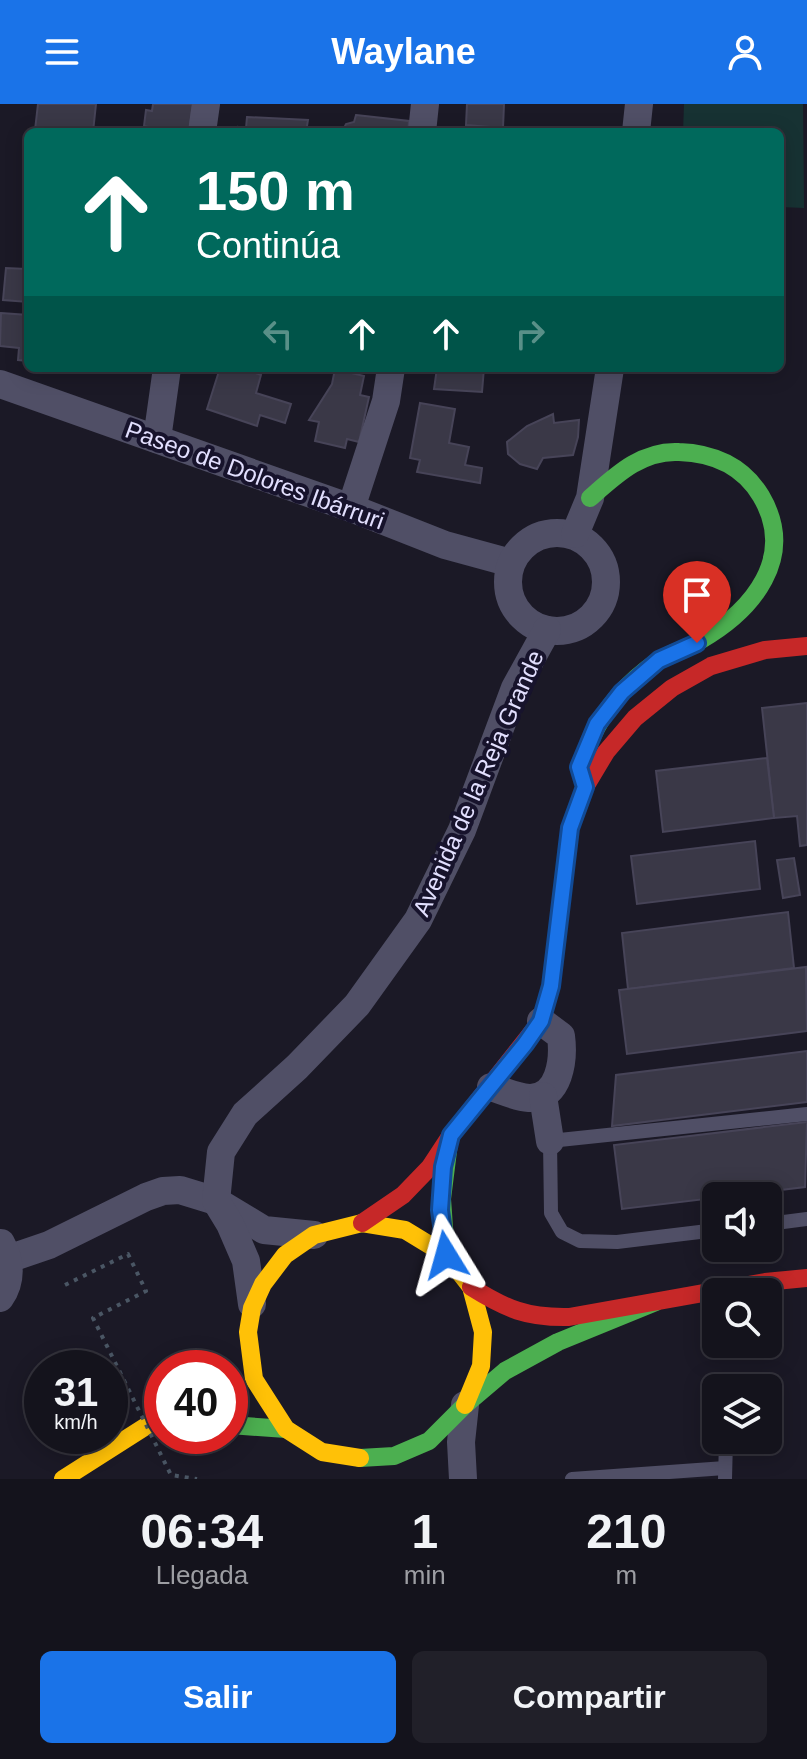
<!DOCTYPE html>
<html lang="es">
<head>
<meta charset="utf-8">
<style>
	body { margin:0; font-family:Arial,sans-serif; background:#212029; color:#f1f3f6; height:100vh; display:flex; flex-direction:column; font-size:30px; white-space:nowrap }
	* { box-sizing:border-box; margin:0 }
	p { font-size:26px; color:#9d9ea3 }
	.icon { flex:none; width:44px; height:44px; fill:none; stroke:currentColor; stroke-width:2; stroke-linecap:round; stroke-linejoin:round }
	.map { position:relative; height:1375px; overflow:hidden }
	.panel { display:flex; flex-direction:column; background:#14131c; flex:1 }
	.panel>* { flex:none }
	.top-card { position:absolute; left:24px; top:24px; width:760px; height:244px; border-radius:12px; box-shadow:0 4px 20px #0003,0 0 0 2px #33323b; background:#00695c; color:#fff; overflow:hidden }
	.tools { position:absolute; left:702px; top:1078px; display:grid; gap:16px }
	.tools a { display:grid; place-items:center; width:80px; height:80px; border-radius:12px; background:#14131c; box-shadow:0 4px 20px #0003,0 0 0 2px #33323b; font-size:40px }
	.speed { position:absolute; left:24px; top:1246px; display:flex; gap:16px; font-size:40px; font-weight:700; text-align:center }
	.speed>* { display:grid; place-content:center; width:104px; height:104px; border-radius:50%; background:#14131c; box-shadow:0 4px 20px #0003,0 0 0 2px #33323b; line-height:1 }
	.speed small { font-size:20px; font-weight:400 }
	.speed .limit { border:12px solid #d22; background:#fff; color:#111 }
	.pin { position:absolute; display:grid; place-items:center; width:68px; height:68px; color:#fff; margin:-82px -34px; border-radius:50% 50% 50% 0; rotate:-45deg; box-shadow:0 0 8px #0007 }
	.pin .icon { rotate:45deg }
	.me { position:absolute; width:88px; margin:-44px; rotate:352deg; stroke-linejoin:round; filter:drop-shadow(0 0 6px #0008) }
	.turn { display:flex; align-items:center; gap:28px; height:168px; padding:0 40px; font-size:36px }
	.turn .icon { width:104px; height:104px; stroke-width:2.5 }
	.turn b { display:block; font-size:56px; line-height:68px }
	.lanes { display:flex; align-items:center; height:76px; padding:0 40px; background:#0003; justify-content:center; gap:40px; direction:ltr }
	.lanes .off { opacity:.35 }
	.eta { display:flex; justify-content:space-evenly; align-items:center; height:136px; text-align:center }
	.eta b { font-size:48px; font-weight:800; line-height:56px }
	.cta { display:flex; gap:16px; margin-top:auto; padding:16px 40px }
	.cta a { flex:1; height:92px; border-radius:12px; background:#1a73e8; color:#fff; font-size:32px; font-weight:800; line-height:92px; text-align:center }
	.cta a+a { background:#212029; color:#f1f3f6 }
	header { display:flex; justify-content:space-between; align-items:center; height:104px; padding:0 40px; background:#1a73e8; color:#fff; font-size:36px; font-weight:800 }
	.map>svg:first-child { display:block }
	.green { fill:#173233 }
	.building { fill:#3a3847; stroke:#474458; stroke-width:2 }
	.lines { fill:none; stroke-linecap:round; stroke-linejoin:round }
	.lane { stroke:#504f66; stroke-width:14 }
	.street { stroke:#504f66; stroke-width:28 }
	.fast { stroke:#4caf50; stroke-width:18 }
	.slow { stroke:#ffc107; stroke-width:18 }
	.jam { stroke:#c62828; stroke-width:18 }
	.path-bridge { stroke:#4a5664; stroke-width:4; stroke-dasharray:4 6; stroke-linecap:butt }
	.route-casing { stroke:#114b97; stroke-width:20 }
	.route { stroke:#1a73e8; stroke-width:14 }
	.labels { text-anchor:middle; dominant-baseline:central; stroke-width:8; stroke-linejoin:round; paint-order:stroke }
	.street-label { font-size:24px; fill:#e2dffe; stroke:#17132c }
</style>
</head>
<body>
<header><svg class="icon" aria-label="menu" viewBox="0 0 24 24"><path d="M4 6h16M4 12h16M4 18h16"/></svg>Waylane<svg class="icon" aria-label="person" viewBox="0 0 24 24"><circle cx="12" cy="8" r="4"/><path d="M4 21q1-7 8-7t8 7"/></svg></header>
<div class="map">
<svg width="807" height="1375" viewBox="0 0 807 1375">
	<rect width="100%" height="100%" fill="#1b1926"/>
	<!-- green -->
	<polygon class="green" points="684,0 803,0 804,104 780,103 780,28 683,28"/>
	<!-- building -->
	<g class="building">
		<polygon points="38,0 96,0 93,28 35,26"/>
		<polygon points="153,0 193,0 189,28 147,28 148,23 144,22 146,6 152,7"/>
		<polygon points="467,0 504,0 503,24 466,21"/>
		<polygon points="356,11 409,17 408,28 342,28 346,20 354,18"/>
		<polygon points="247,13 308,16 306,28 238,28 238,23 246,24"/>
		<polygon points="28,154 28,198 3,196 6,164 27,165"/>
		<polygon points="1,209 28,211 28,257 18,256 19,244 0,242"/>
		<polygon points="220,264 241,264 261,271 256,289 291,300 285,319 260,311 257,322 207,305"/>
		<polygon points="437,264 484,264 482,288 434,285"/>
		<polygon points="335,265 364,272 360,291 369,293 359,338 347,335 345,344 315,337 319,318 309,316 332,280"/>
		<polygon points="420,299 455,305 449,339 469,343 465,361 482,364 480,379 417,368 420,356 410,354"/>
		<polygon points="553,310 554,319 579,316 578,333 573,351 543,354 537,365 520,360 508,350 507,338 527,322"/>
		<polygon points="807,599 807,741 800,742 797,712 774,714 762,604"/>
		<polygon points="767,654 774,714 663,728 656,667"/>
		<polygon points="755,737 760,785 637,800 631,752"/>
		<polygon points="794,754 800,791 783,794 777,756"/>
		<polygon points="788,808 794,864 628,885 622,829"/>
		<polygon points="806,863 807,927 627,950 619,886"/>
		<polygon points="807,947 807,998 612,1022 616,971"/>
		<polygon points="807,1018 805,1083 622,1105 614,1041"/>
	</g>
	<g class="lines">
		<!-- lane -->
		<g class="lane">
			<polyline points="768,1120 807,1115"/>
			<polyline points="716,1126 617,1138 580,1137 562,1128 551,1109 550,1037 807,1010"/>
			<polyline points="572,1375 725,1364"/>
			<polyline points="725,1375 726,1336"/>
		</g>
		<!-- street -->
		<g class="street">
			<polyline points="202,28 206,0"/>
			<polyline points="422,28 425,0"/>
			<polyline points="636,28 639,0"/>
			<polyline points="0,280 351,404 445,441 511,459"/>
			<polyline points="157,335 167,264"/>
			<polyline points="351,404 386,297 391,264"/>
			<circle cx="557" cy="478" r="49"/>
			<polyline points="575,430 590,394 610,264"/>
			<path d="M491 983C503 987 516 993 529 994 560 995 564 955 561 932L541 917"/>
			<polyline points="543,992 550,1037"/>
			<polyline points="8,1155 49,1141 146,1093 163,1087 180,1086 216,1097 264,1126 314,1131"/>
			<path d="M0 1194C12 1177 11 1157 1 1139"/>
			<polyline points="252,1200 246,1157 230,1120 216,1097 221,1048 245,1010 297,963 357,901 418,816 462,726 515,584 547,526"/>
			<polyline points="463,1375 461,1338 465,1301"/>
		</g>
		<!-- fast -->
		<g class="fast">
			<path d="M590 394C616 371 642 346 679 348 713 349 743 362 761 392 797 453 753 506 701 536 687 545 671 548 658 557 629 577 605 603 591 635"/>
			<polyline points="446,1151 442,1095 449,1039"/>
			<polyline points="230,1321 286,1325"/>
			<polyline points="360,1354 394,1352 429,1337 465,1301 505,1267 558,1238 656,1198"/>
		</g>
		<!-- slow -->
		<g class="slow">
			<polyline points="360,1354 322,1348 286,1325 254,1275 248,1228 252,1204 263,1180 285,1151 314,1131 362,1119 405,1126 446,1151 471,1183 483,1228 481,1262 465,1301"/>
			<polyline points="63,1375 162,1312"/>
		</g>
		<!-- jam -->
		<g class="jam">
			<polyline points="362,1119 403,1091 430,1063 451,1031 541,917 551,882 570,724 585,683 606,648 635,614 672,584 711,562 765,546 807,542"/>
			<path d="M471 1183C506 1205 527 1214 569 1213L765 1178 807 1174"/>
		</g>
		<!-- path-bridge -->
		<polyline class="path-bridge" points="65,1181 128,1150 146,1187 93,1214 171,1371 197,1375"/>
	</g>
	<g class="lines">
		<defs>
			<polyline id="route" points="446,1151 440,1106 443,1063 451,1031 525,940 541,917 551,882 570,724 585,683 579,663 597,620 622,588 659,556 697,539"/>
		</defs>
		<!-- route casing -->
		<use href="#route" class="route-casing"/>
		<!-- route -->
		<use href="#route" class="route"/>
	</g>
	<g class="labels">
		<!-- street labels -->
		<g class="street-label">
			<text transform="translate(255 371) rotate(20)">Paseo de Dolores Ibárruri</text>
			<text transform="translate(478 679) rotate(-66)">Avenida de la Reja Grande</text>
		</g>
	</g>
</svg>
<div class="tools">
<a><svg class="icon" aria-label="sound" viewBox="0 0 24 24"><path d="M4 9h4l5-4v14l-5-4H4zM17 9q2 3 0 6"/></svg></a>
<a><svg class="icon" aria-label="search" viewBox="0 0 24 24"><circle cx="10" cy="10" r="6"/><path d="M15 15l6 6"/></svg></a>
<a><svg class="icon" aria-label="layers" viewBox="0 0 24 24"><path d="M12 4l9 5-9 5-9-5zM3 14l9 5 9-5"/></svg></a>
</div>
<div class="speed"><div>31<small>km/h</small></div><div class="limit">40</div></div>
<div class="pin" style="left:697px;top:539px;background:#d93025"><svg class="icon" aria-label="arrive" viewBox="0 0 24 24"><path d="M6 21V4h12l-3 4 3 4H6"/></svg></div>
<svg class="me" style="left:446px;top:1151px" viewBox="-20 -20 40 40"><path d="M0-17L14 15 0 8-14 15z" fill="#1a73e8" stroke="#fff" stroke-width="4"/></svg>
<div class="top-card">
<div class="turn"><svg class="icon" aria-label="ahead" viewBox="0 0 24 24"><path d="M12 20V5M6 11l6-6 6 6"/></svg><div><b>150 m</b>Continúa</div></div>
<div class="lanes"><svg class="icon off" aria-label="left" viewBox="0 0 24 24"><path d="M17 20v-9H6M10 6l-5 5 5 5"/></svg><svg class="icon" aria-label="ahead" viewBox="0 0 24 24"><path d="M12 20V5M6 11l6-6 6 6"/></svg><svg class="icon" aria-label="ahead" viewBox="0 0 24 24"><path d="M12 20V5M6 11l6-6 6 6"/></svg><svg class="icon off" aria-label="right" viewBox="0 0 24 24"><path d="M7 20v-9h11M14 6l5 5-5 5"/></svg></div>
</div>
</div>
<section class="panel">
<div class="eta">
<div><b>06:34</b><p>Llegada</p></div>
<div><b>1</b><p>min</p></div>
<div><b>210</b><p>m</p></div>
</div>
<div class="cta"><a>Salir</a><a>Compartir</a></div>
</section>
</body>
</html>
